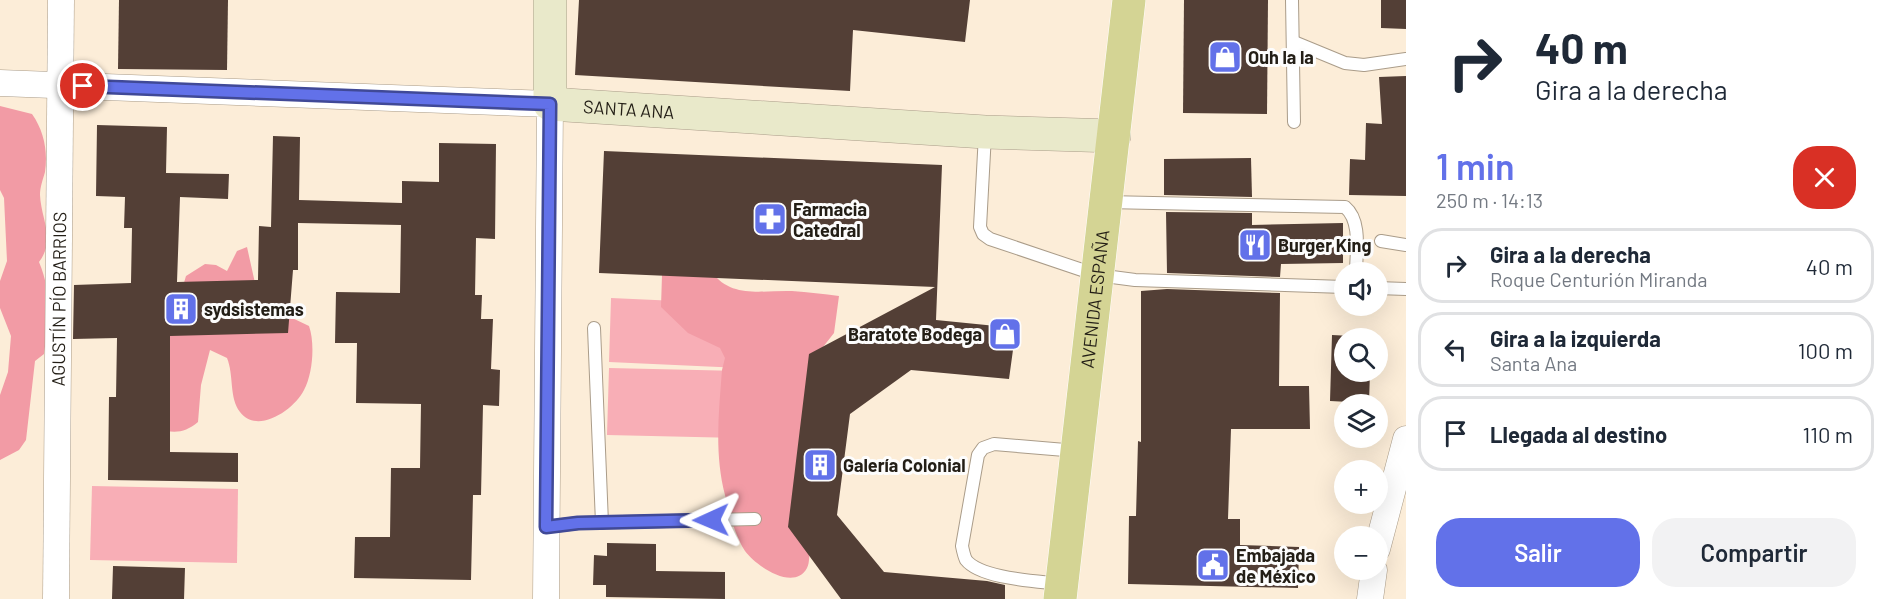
<!DOCTYPE html>
<html lang="es">
<head>
<meta charset="utf-8">
<style>
	body { margin:0; font-family:Barlow,sans-serif; background:#f2f2f3; color:#1f2937; height:100vh; display:flex; flex-direction:column; font-size:22px; white-space:nowrap }
	* { box-sizing:border-box; margin:0 }
	p { font-size:20px; color:#747a83 }
	.icon { flex:none; width:33px; height:33px; fill:none; stroke:currentColor; stroke-width:2; stroke-linecap:round; stroke-linejoin:round }
	.map { position:relative; flex:1; overflow:hidden }
	.side { display:flex; flex-direction:column; background:#fff; width:480px }
	.side>* { flex:none }
	.top-card { background:#fff; color:#1f2937; overflow:hidden }
	.tools { position:absolute; left:1334px; top:262px; display:grid; gap:12px }
	.tools a { display:grid; place-items:center; width:54px; height:54px; border-radius:50%; background:#fff; box-shadow:0 6px 24px #0002; font-size:30px }
	.pin { position:absolute; display:grid; place-items:center; width:51px; height:51px; color:#fff; margin:-26px; border:3px solid #fff; border-radius:50%; box-shadow:0 2px 6px #0007 }
	.me { position:absolute; width:66px; margin:-33px; rotate:269deg; stroke-linejoin:round; filter:drop-shadow(0 0 4px #0008) }
	.turn { display:flex; align-items:center; gap:21px; height:126px; padding:0 30px; font-size:27px }
	.turn .icon { width:78px; height:78px; stroke-width:2.5 }
	.turn b { display:block; font-size:42px; line-height:51px }
	.round { display:grid; place-items:center; flex:none; width:63px; height:63px; border-radius:24px; background:#f2f2f3 }
	.overview { display:flex; align-items:center; justify-content:space-between; height:102px; padding:0 30px }
	h1 { font-size:36px; font-weight:600; line-height:45px; color:#6271e9 }
	.cta { display:flex; gap:12px; margin-top:auto; padding:12px 30px }
	.cta a { flex:1; height:69px; border-radius:24px; background:#6271e9; color:#fff; font-size:24px; font-weight:600; line-height:69px; text-align:center }
	.cta a+a { background:#f2f2f3; color:#1f2937 }
	ul { padding:0; list-style:none }
	li { display:flex; align-items:center; gap:18px; height:75px; margin:0 12px 9px; padding:0 18px; border:3px solid #e0e1e3; border-radius:24px }
	li div { flex:1 }
	li b { display:block; font-size:22px }
	li em { font-style:normal }
	main { display:flex; flex:1; min-height:0 }
	.map>svg:first-child { display:block }
	.green { fill:#f8aeb6 }
	.forest { fill:#f29ba5 }
	.building { fill:#533f36 }
	.lines { fill:none; stroke-linecap:round; stroke-linejoin:round }
	.lane-casing { stroke:#aa9c89; stroke-width:14 }
	.street-casing { stroke:#aa9c89; stroke-width:27 }
	.secondary-casing { stroke:#aa9c89; stroke-width:34 }
	.primary-casing { stroke:#fff; stroke-width:34 }
	.lane { stroke:#fff; stroke-width:12 }
	.street { stroke:#fff; stroke-width:26 }
	.secondary { stroke:#e9e9ca; stroke-width:33 }
	.primary { stroke:#d4d494; stroke-width:33 }
	.route-casing { stroke:#404997; stroke-width:15 }
	.route { stroke:#6271e9; stroke-width:10 }
	.labels { text-anchor:middle; dominant-baseline:central; stroke-width:6; stroke-linejoin:round; paint-order:stroke }
	.poi-label { font-size:18px; font-weight:bold; fill:#231e16; stroke:#fdfdfd; text-anchor:start }
	.street-label { font-size:18px; fill:#231e16; stroke:#fdfdfd }
</style>
</head>
<body>
<main>
<div class="map">
<svg width="1406" height="599" viewBox="0 0 1406 599">
	<rect width="100%" height="100%" fill="#fcedd8"/>
	<!-- green -->
	<g class="green">
		<polygon points="611,298 743,304 741,368 609,362"/>
		<polygon points="609,368 741,371 739,438 607,435"/>
		<polygon points="92,486 238,489 237,563 90,560"/>
	</g>
	<!-- forest -->
	<g class="forest">
		<path d="M0 106 32 114C44 131 48 151 45 172 43 179 40 187 40 195 41 219 56 240 39 262 52 293 49 320 44 354L35 361 26 440 19 450 0 460V395L8 372 11 336 0 308V281L7 261 4 198 0 190Z"/>
		<path d="M247 247 255 283 288 316 309 326C315 343 313 373 304 390 294 410 257 435 240 412 229 398 234 375 227 358L210 350 201 385 198 422C187 431 179 433 166 431L168 319 179 299 186 276 205 264 216 265 227 271 237 251Z"/>
		<path d="M712 272C731 299 763 290 792 291 808 292 824 294 839 296L834 333 812 361 810 545C809 552 810 563 807 568 794 592 756 566 745 551 735 536 729 512 725 495 714 453 719 411 722 370L725 358 720 348 688 333 661 307 662 275Z"/>
	</g>
	<!-- building -->
	<g class="building">
		<polygon points="119,0 228,0 227,70 118,69"/>
		<polygon points="579,0 970,0 965,42 853,30 850,91 575,75"/>
		<polygon points="1184,0 1268,0 1267,114 1183,113"/>
		<polygon points="1381,0 1406,0 1406,29 1381,28"/>
		<polygon points="1406,76 1406,196 1349,195 1350,159 1365,160 1366,123 1382,124 1379,77"/>
		<polygon points="97,125 167,127 166,173 229,174 228,199 180,197 177,282 258,280 259,226 271,227 273,136 300,137 299,200 402,203 402,181 439,182 439,143 496,144 495,239 476,238 475,295 482,295 481,319 493,319 491,369 500,370 499,406 483,405 481,495 473,495 471,580 354,578 355,537 390,537 391,468 420,468 421,404 356,403 357,343 335,343 336,292 400,293 401,225 298,223 298,270 293,270 288,333 170,336 170,452 238,453 238,482 108,480 109,397 116,397 117,338 73,339 74,285 131,283 132,228 124,228 125,197 96,196"/>
		<polygon points="604,151 942,165 936,320 1016,328 1009,379 911,370 850,414 837,515 884,572 987,581 1005,585 1005,599 841,599 788,527 809,354 935,287 599,273"/>
		<polygon points="1251,158 1252,197 1164,195 1164,159"/>
		<polygon points="1166,212 1252,213 1252,225 1343,223 1343,263 1281,264 1280,277 1167,273"/>
		<polygon points="1167,289 1280,293 1279,386 1309,386 1310,429 1231,429 1228,519 1240,519 1240,545 1299,547 1298,588 1128,584 1129,516 1136,516 1138,441 1141,442 1141,291"/>
		<polygon points="1332,335 1371,337 1344,339 1344,372 1370,372 1369,403 1330,401"/>
		<polygon points="607,543 656,544 656,571 725,572 725,599 606,597 606,585 593,585 594,555 607,556"/>
		<polygon points="113,566 185,568 184,599 112,599"/>
	</g>
	<g class="lines">
		<defs>
			<g id="lane">
				<polyline points="1292,0 1294,122"/>
				<polyline points="1294,42 1345,63 1364,65 1406,59"/>
				<polyline points="985,134 980,227 983,234 990,239 1097,275 1135,280 1344,287"/>
				<path d="M1106 202 1345 207C1362 221 1356 253 1356 273"/>
				<polyline points="1381,241 1406,245"/>
				<polyline points="1377,288 1406,289"/>
				<polyline points="594,328 602,523"/>
				<polyline points="546,527 578,523 755,519"/>
				<path d="M1061 584C1038 581 981 579 966 560 964 556 963 551 962 546L978 455 983 448 994 444 1077 451"/>
			</g>
			<g id="street">
				<polyline points="0,83 550,104 546,599"/>
				<polyline points="1377,549 1406,439"/>
				<path id="s1" d="M56 599 61 0"/>
				<polyline points="1370,599 1374,570"/>
			</g>
			<g id="secondary">
				<path id="s2" d="M550 0V104L985 132 1114 136"/>
			</g>
			<g id="primary">
				<path id="s3" d="M1060 599 1129 0"/>
			</g>
		</defs>
		<!-- lane casing -->
		<use href="#lane" class="lane-casing"/>
		<!-- street casing -->
		<use href="#street" class="street-casing"/>
		<!-- secondary casing -->
		<use href="#secondary" class="secondary-casing"/>
		<!-- primary casing -->
		<use href="#primary" class="primary-casing"/>
		<!-- lane -->
		<use href="#lane" class="lane"/>
		<!-- street -->
		<use href="#street" class="street"/>
		<!-- secondary -->
		<use href="#secondary" class="secondary"/>
		<!-- primary -->
		<use href="#primary" class="primary"/>
	</g>
	<g class="lines">
		<defs>
			<polyline id="route" points="83,86 550,104 546,527 578,523 711,520"/>
		</defs>
		<!-- route casing -->
		<use href="#route" class="route-casing"/>
		<!-- route -->
		<use href="#route" class="route"/>
	</g>
	<!-- icons -->
	<defs>
		<symbol id="shop-square" viewBox="-11 -11 22 22"><rect x="-9" y="-9" width="18" height="18" rx="4" fill="#6271e9" stroke="#fdfdfd"/><path d="M-5-2.5h2.3a2.7 3.5 0 0 1 5.4 0H5L5.5 6h-11ZM-1.5-2.5h3a1.5 2.3 0 0 0-3 0Z" fill="#fff"/></symbol>
		<symbol id="pharmacy-square" viewBox="-11 -11 22 22"><rect x="-9" y="-9" width="18" height="18" rx="4" fill="#6271e9" stroke="#fdfdfd"/><path d="M-2-6h4v4h4v4h-4v4h-4v-4h-4v-4h4Z" fill="#fff"/></symbol>
		<symbol id="restaurant-square" viewBox="-11 -11 22 22"><rect x="-9" y="-9" width="18" height="18" rx="4" fill="#6271e9" stroke="#fdfdfd"/><path d="M-5-6h1v4h1v-4h1v4h1v-4h1v5L-1.5 .5V6h-2V.5L-5-1ZM5-6V6H3V1.5H1.5Q1.5-4 5-6Z" fill="#fff"/></symbol>
		<symbol id="building-square" viewBox="-11 -11 22 22"><rect x="-9" y="-9" width="18" height="18" rx="4" fill="#6271e9" stroke="#fdfdfd"/><path d="M-4-6H4V6H1V3H-1V6H-4ZM-2.5-4.3h1.7v1.8h-1.7ZM.8-4.3h1.7v1.8H.8ZM-2.5-1h1.7V.8h-1.7ZM.8-1h1.7V.8H.8Z" fill="#fff"/></symbol>
		<symbol id="civic-square" viewBox="-11 -11 22 22"><rect x="-9" y="-9" width="18" height="18" rx="4" fill="#6271e9" stroke="#fdfdfd"/><path d="M-.6-6.5H3V-4.5H.6V-3L4-1V1h2V6H-6V1h2V-1L-.6-3ZM-1.2 2.5V6h2.4V2.5Z" fill="#fff"/></symbol>
	</defs>
	<g fill-rule="evenodd">
		<use href="#shop-square" x="1206" y="38" width="38" height="38"/>
		<use href="#pharmacy-square" x="751" y="200" width="38" height="38"/>
		<use href="#restaurant-square" x="1236" y="226" width="38" height="38"/>
		<use href="#building-square" x="162" y="290" width="38" height="38"/>
		<use href="#shop-square" x="986" y="315" width="38" height="38"/>
		<use href="#building-square" x="801" y="446" width="38" height="38"/>
		<use href="#civic-square" x="1194" y="546" width="38" height="38"/>
	</g>
	<g class="labels">
		<!-- poi labels -->
		<g class="poi-label">
			<text x="1248" y="57">Ouh la la</text>
			<text x="793" y="209">Farmacia<tspan x="793" dy="21">Catedral</tspan></text>
			<text x="1278" y="245">Burger King</text>
			<text x="204" y="309">sydsistemas</text>
			<text x="982" y="334" text-anchor="end">Baratote Bodega</text>
			<text x="843" y="465">Galería Colonial</text>
			<text x="1236" y="555">Embajada<tspan x="1236" dy="21">de México</tspan></text>
		</g>
		<!-- street labels -->
		<g class="street-label">
			<text stroke="none"><textPath href="#s2" startOffset="183">SANTA ANA</textPath></text>
			<text stroke="none"><textPath href="#s3" startOffset="302">AVENIDA ESPAÑA</textPath></text>
			<text stroke="none"><textPath href="#s1" startOffset="300">AGUSTÍN PÍO BARRIOS</textPath></text>
		</g>
	</g>
</svg>
<div class="tools">
<a><svg class="icon" aria-label="sound" viewBox="0 0 24 24"><path d="M4 9h4l5-4v14l-5-4H4zM17 9q2 3 0 6"/></svg></a>
<a><svg class="icon" aria-label="search" viewBox="0 0 24 24"><circle cx="10" cy="10" r="6"/><path d="M15 15l6 6"/></svg></a>
<a><svg class="icon" aria-label="layers" viewBox="0 0 24 24"><path d="M12 4l9 5-9 5-9-5zM3 14l9 5 9-5"/></svg></a>
<a>+</a>
<a>−</a>
</div>
<div class="pin" style="left:83px;top:86px;background:#d93025"><svg class="icon" aria-label="arrive" viewBox="0 0 24 24"><path d="M6 21V4h12l-3 4 3 4H6"/></svg></div>
<svg class="me" style="left:711px;top:520px" viewBox="-20 -20 40 40"><path d="M0-17L14 15 0 8-14 15z" fill="#6271e9" stroke="#fff" stroke-width="4"/></svg>
</div>
<section class="side">
<div class="top-card">
<div class="turn"><svg class="icon" aria-label="right" viewBox="0 0 24 24"><path d="M7 20v-9h11M14 6l5 5-5 5"/></svg><div><b>40 m</b>Gira a la derecha</div></div>
</div>
<div class="overview"><div><h1>1 min</h1><p>250 m · 14:13</p></div><a class="round" style="background:#d93025;color:#fff"><svg class="icon" aria-label="close" viewBox="0 0 24 24"><path d="M6 6l12 12M18 6L6 18"/></svg></a></div>
<ul>
<li><svg class="icon" aria-label="right" viewBox="0 0 24 24"><path d="M7 20v-9h11M14 6l5 5-5 5"/></svg><div><b>Gira a la derecha</b><p>Roque Centurión Miranda</p></div><em>40 m</em></li>
<li><svg class="icon" aria-label="left" viewBox="0 0 24 24"><path d="M17 20v-9H6M10 6l-5 5 5 5"/></svg><div><b>Gira a la izquierda</b><p>Santa Ana</p></div><em>100 m</em></li>
<li><svg class="icon" aria-label="arrive" viewBox="0 0 24 24"><path d="M6 21V4h12l-3 4 3 4H6"/></svg><div><b>Llegada al destino</b></div><em>110 m</em></li>
</ul>
<div class="cta"><a>Salir</a><a>Compartir</a></div>
</section>
</main>
</body>
</html>
